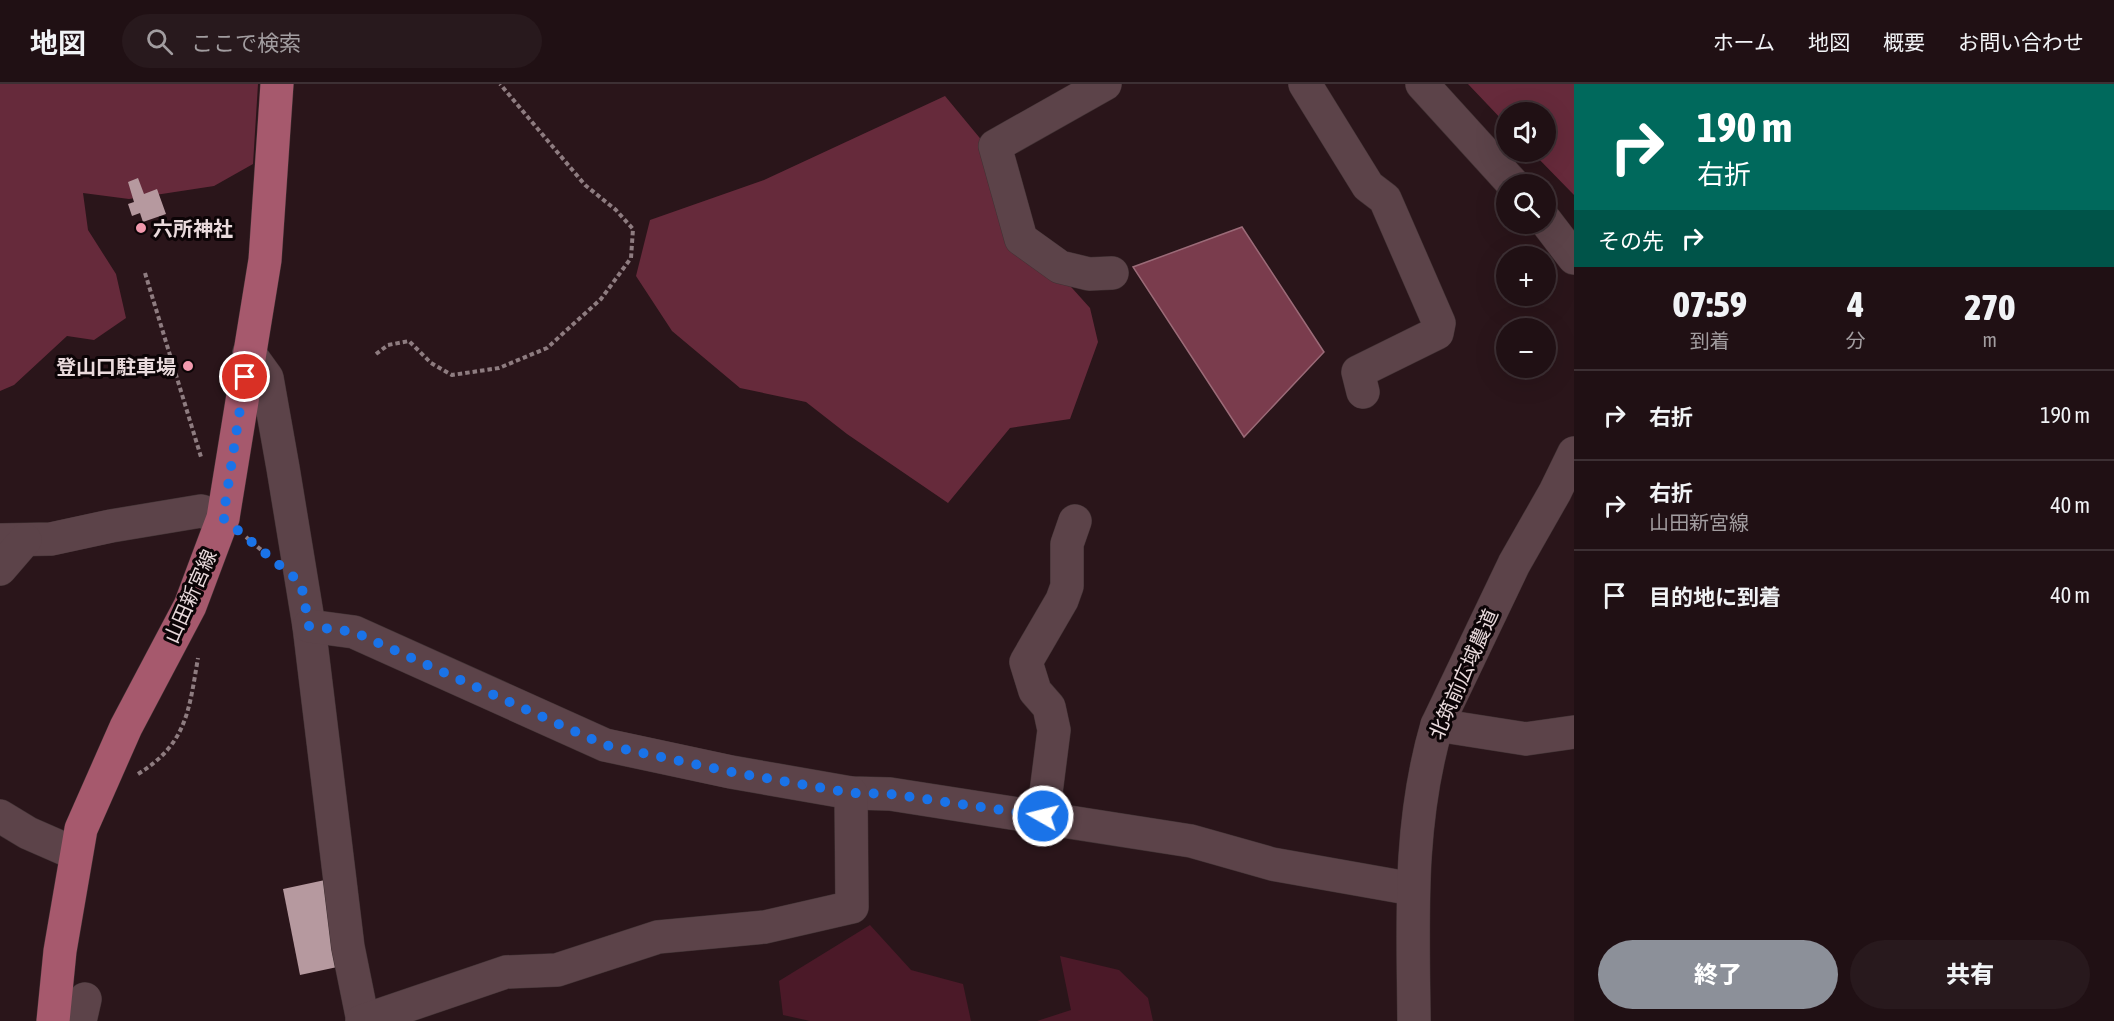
<!DOCTYPE html>
<html lang="ja">
<head>
<meta charset="utf-8">
<style>
	body { margin:0; font-family:"Asap Condensed","Noto Sans JP",sans-serif; background:#28191d; color:#f1f3f6; height:100vh; display:flex; flex-direction:column; font-size:22px; white-space:nowrap }
	* { box-sizing:border-box; margin:0 }
	p { font-size:20px; color:#a29da0 }
	.icon { flex:none; width:33px; height:33px; fill:none; stroke:currentColor; stroke-width:2; stroke-linecap:round; stroke-linejoin:round }
	.map { position:relative; flex:1; overflow:hidden }
	.details { display:flex; flex-direction:column; background:#201014; width:540px }
	.details>* { flex:none }
	.banner { background:#00695c; color:#fff; overflow:hidden }
	.buttons { position:absolute; left:1496px; top:18px; display:grid; gap:12px }
	.buttons a { display:grid; place-items:center; width:60px; height:60px; border-radius:50%; background:#201014; box-shadow:0 6px 24px #0002,0 0 0 2px #3d3034; font-size:30px }
	.pin { position:absolute; display:grid; place-items:center; width:51px; height:51px; color:#fff; margin:-26px; border:3px solid #fff; border-radius:50%; box-shadow:0 2px 6px #0007 }
	.me { position:absolute; width:66px; margin:-33px; rotate:278deg; stroke-linejoin:round; filter:drop-shadow(0 0 4px #0008) }
	.turn { display:flex; align-items:center; gap:21px; height:126px; padding:0 24px; font-size:27px }
	.turn .icon { width:78px; height:78px; stroke-width:2.5 }
	.turn b { display:block; font-size:42px; line-height:51px }
	.then { display:flex; align-items:center; height:57px; padding:0 24px; background:#0003; gap:12px; font-size:22px }
	.eta { display:flex; justify-content:space-evenly; align-items:center; height:102px; text-align:center }
	.eta b { font-size:36px; font-weight:800; line-height:42px }
	.button { display:flex; gap:12px; margin-top:auto; padding:12px 24px }
	.button a { flex:1; height:69px; border-radius:36px; background:#8c9099; color:#fff; font-size:24px; font-weight:800; line-height:69px; text-align:center }
	.button a+a { background:#28191d; color:#f1f3f6 }
	ul { padding:0; list-style:none }
	li { display:flex; align-items:center; gap:18px; height:90px; padding:0 24px; border-top:2px solid #3d3034 }
	li div { flex:1 }
	li b { display:block; font-size:22px }
	li em { font-style:normal }
	header { display:flex; align-items:center; gap:36px; box-sizing:border-box; height:84px; padding:0 30px; background:#201014; border-bottom:2px solid #3d3034 }
	header strong { font-size:28px }
	nav { display:flex; gap:33px; margin-inline-start:auto; font-size:21px }
	.search { width:420px; height:54px; background:#28191d; display:flex; align-items:center; gap:15px; box-sizing:border-box; padding:0 21px; border-radius:33px; color:#a29da0; font-size:22px }
	main { display:flex; flex:1; min-height:0 }
	.map>svg:first-child { display:block }
	.green { fill:#4b1928 }
	.forest { fill:#662a3b }
	.water { fill:#7a3c4d; stroke:#9b6b78; stroke-width:1.5 }
	.building { fill:#b6999f }
	.lines { fill:none; stroke-linecap:round; stroke-linejoin:round }
	.minor-casing { stroke:#413234; stroke-width:34 }
	.major-casing { stroke:#413234; stroke-width:34 }
	.path { stroke:#8e7c80; stroke-width:4; stroke-dasharray:4.5 3; stroke-linecap:butt }
	.minor { stroke:#5c4349; stroke-width:33 }
	.major { stroke:#a6596d; stroke-width:33 }
	.route { stroke:#1a73e8; stroke-width:10; stroke-dasharray:0 18 }
	.poi-dot { fill:#f29aae; stroke:#0c0406; stroke-width:2 }
	.labels { text-anchor:middle; dominant-baseline:central; stroke-width:6; stroke-linejoin:round; paint-order:stroke }
	.poi-label { font-size:20px; font-weight:bold; fill:#e9dadc; stroke:#0c0406; text-anchor:start }
	.street-label { font-size:20px; fill:#e9dadc; stroke:#0c0406 }
</style>
</head>
<body>
<header>
<strong>地図</strong>
<div class="search"><svg class="icon" aria-label="search" viewBox="0 0 24 24"><circle cx="10" cy="10" r="6"/><path d="M15 15l6 6"/></svg>ここで検索</div>
<nav><a>ホーム</a><a>地図</a><a>概要</a><a>お問い合わせ</a></nav>
</header>
<main>
<div class="map">
<svg width="1574" height="937" viewBox="0 0 1574 937">
	<rect width="100%" height="100%" fill="#2a151a"/>
	<!-- green -->
	<g class="green">
		<polygon points="870,841 911,886 963,900 971,937 810,937 783,931 779,897"/>
		<polygon points="1060,872 1119,886 1148,914 1153,937 1037,937 1071,926"/>
	</g>
	<!-- forest -->
	<g class="forest">
		<polygon points="0,0 258,0 253,80 214,102 129,115 83,109 88,146 116,190 126,234 94,256 67,252 14,301 0,307"/>
		<polygon points="1468,0 1574,0 1574,111 1532,68 1545,68 1545,28 1506,28 1506,40"/>
		<polygon points="945,12 1003,82 1028,155 1090,224 1098,258 1070,335 1010,344 948,419 847,350 806,318 740,304 672,247 636,192 650,136 764,96"/>
	</g>
	<!-- water -->
	<polygon class="water" points="1242,143 1324,268 1244,353 1133,183"/>
	<!-- building -->
	<g class="building">
		<polygon points="138,94 144,110 157,105 166,130 143,138 140,129 132,132 128,120 134,118 128,98"/>
		<polygon points="325,796 342,882 300,891 283,805"/>
	</g>
	<g class="lines">
		<defs>
			<g id="minor">
				<polyline points="1105,0 995,62 1021,155 1060,183 1089,190 1112,189"/>
				<polyline points="1305,0 1368,102 1385,115 1439,239 1437,249 1358,288 1363,308"/>
				<polyline points="1422,0 1513,100"/>
				<polyline points="1545,136 1574,174"/>
				<polyline points="249,269 267,294 283,384 309,542 348,863 363,937"/>
				<polyline points="0,456 51,455 111,442 201,427 223,434"/>
				<polyline points="0,485 25,456"/>
				<polyline points="309,542 354,548 605,661 731,688 851,709 890,710 1191,757 1272,780 1413,805"/>
				<polyline points="1437,641 1526,655 1574,648"/>
				<polyline points="0,732 28,749 76,770"/>
				<polyline points="1043,732 1054,646 1049,623 1035,607 1026,578 1062,516 1067,502 1067,460 1075,437"/>
				<polyline points="80,937 85,915"/>
				<polyline points="362,937 506,888 557,886 658,853 765,843 852,823 851,709"/>
				<path d="M1414 937C1413 835 1408 740 1437 641L1514 480 1555 408 1574 369"/>
			</g>
			<polyline id="major" points="53,937 60,867 81,745 126,643 190,522 223,434 265,176 277,0"/>
		</defs>
		<!-- minor casing -->
		<use href="#minor" class="minor-casing"/>
		<!-- major casing -->
		<use href="#major" class="major-casing"/>
		<!-- path -->
		<g class="path">
			<polyline points="145,189 201,373"/>
			<polyline points="376,270 388,261 409,257 431,279 452,291 499,284 547,264 601,215 631,174 633,145 616,126 585,101 500,0"/>
			<polyline points="246,453 266,470"/>
			<path d="M138 690C187 660 189 626 198 574"/>
		</g>
		<!-- minor -->
		<use href="#minor" class="minor"/>
		<!-- major -->
		<use href="#major" class="major"/>
	</g>
	<g class="lines">
		<!-- route -->
		<polyline class="route" points="245,293 223,434 301,499 309,542 354,548 605,661 731,688 851,709 890,710 1043,732"/>
	</g>
	<!-- markers -->
	<g class="poi-dot">
		<circle cx="141" cy="144" r="6"/>
		<circle cx="188" cy="282" r="6"/>
	</g>
	<g class="labels">
		<!-- poi labels -->
		<g class="poi-label">
			<text x="153" y="144">六所神社</text>
			<text x="176" y="282" text-anchor="end">登山口駐車場</text>
		</g>
		<!-- street labels -->
		<g class="street-label">
			<text transform="translate(190 512) rotate(-66)">山田新宮線</text>
			<text transform="translate(1463 590) rotate(-66)">北筑前広域農道</text>
		</g>
	</g>
</svg>
<div class="buttons">
<a><svg class="icon" aria-label="sound" viewBox="0 0 24 24"><path d="M4 9h4l5-4v14l-5-4H4zM17 9q2 3 0 6"/></svg></a>
<a><svg class="icon" aria-label="search" viewBox="0 0 24 24"><circle cx="10" cy="10" r="6"/><path d="M15 15l6 6"/></svg></a>
<a>+</a>
<a>−</a>
</div>
<div class="pin" style="left:245px;top:293px;background:#d93025"><svg class="icon" aria-label="arrive" viewBox="0 0 24 24"><path d="M6 21V4h12l-3 4 3 4H6"/></svg></div>
<svg class="me" style="left:1043px;top:732px" viewBox="-20 -20 40 40"><circle r="17" fill="#1a73e8" stroke="#fff" stroke-width="3"/><path d="M0-11L8 9 0 5-8 9z" fill="#fff"/></svg>
</div>
<section class="details">
<div class="banner">
<div class="turn"><svg class="icon" aria-label="right" viewBox="0 0 24 24"><path d="M7 20v-9h11M14 6l5 5-5 5"/></svg><div><b>190 m</b>右折</div></div>
<div class="then">その先<svg class="icon" aria-label="right" viewBox="0 0 24 24"><path d="M7 20v-9h11M14 6l5 5-5 5"/></svg></div>
</div>
<div class="eta">
<div><b>07:59</b><p>到着</p></div>
<div><b>4</b><p>分</p></div>
<div><b>270</b><p>m</p></div>
</div>
<ul>
<li><svg class="icon" aria-label="right" viewBox="0 0 24 24"><path d="M7 20v-9h11M14 6l5 5-5 5"/></svg><div><b>右折</b></div><em>190 m</em></li>
<li><svg class="icon" aria-label="right" viewBox="0 0 24 24"><path d="M7 20v-9h11M14 6l5 5-5 5"/></svg><div><b>右折</b><p>山田新宮線</p></div><em>40 m</em></li>
<li><svg class="icon" aria-label="arrive" viewBox="0 0 24 24"><path d="M6 21V4h12l-3 4 3 4H6"/></svg><div><b>目的地に到着</b></div><em>40 m</em></li>
</ul>
<div class="button"><a>終了</a><a>共有</a></div>
</section>
</main>
</body>
</html>
